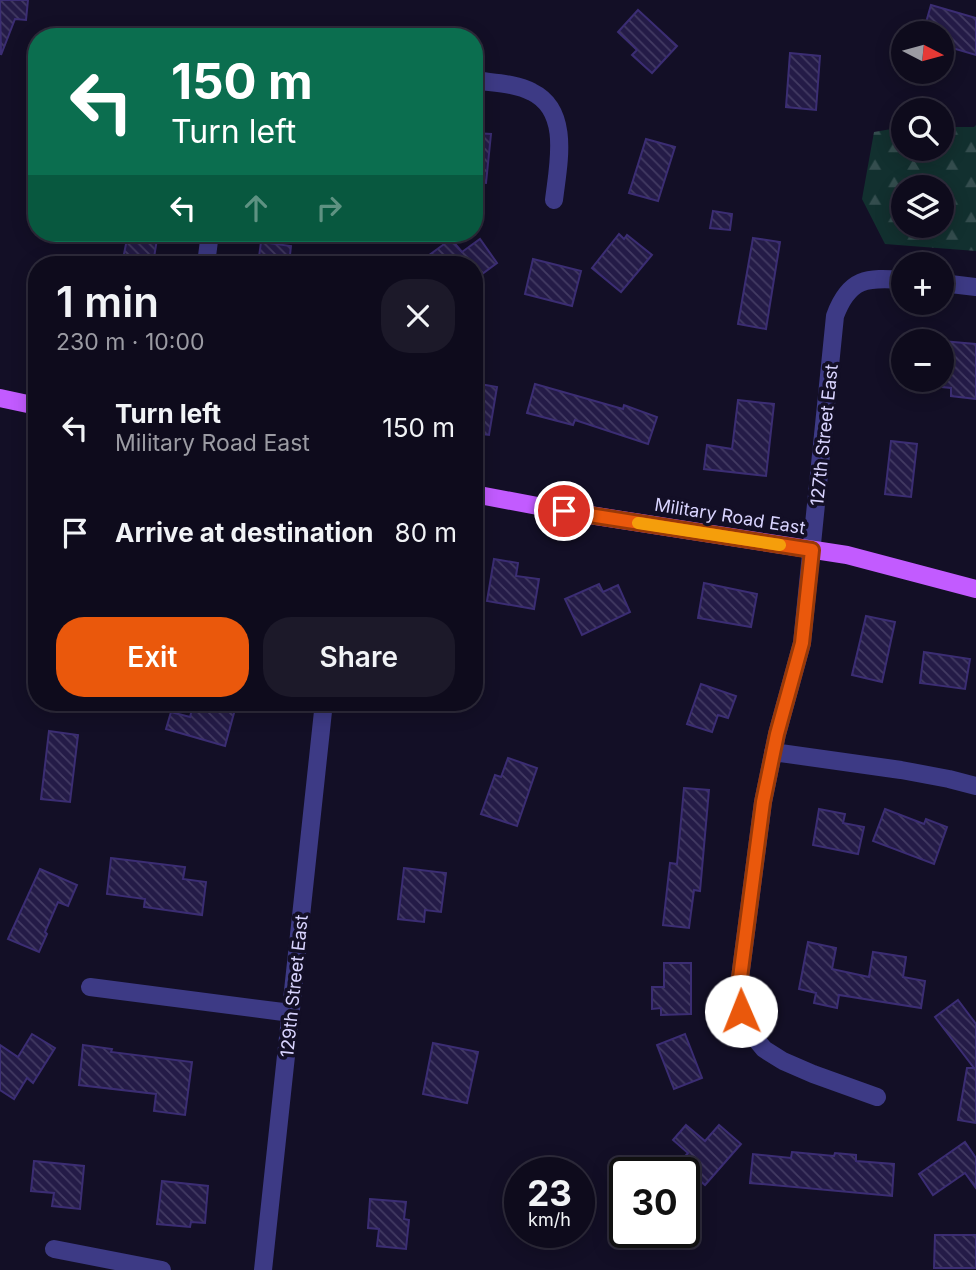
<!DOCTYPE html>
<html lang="en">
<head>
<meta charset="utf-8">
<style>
	body { margin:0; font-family:Inter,sans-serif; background:#1c1929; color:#f1f3f6; height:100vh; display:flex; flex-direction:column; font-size:26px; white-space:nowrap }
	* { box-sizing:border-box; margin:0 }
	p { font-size:23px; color:#9b9ba3 }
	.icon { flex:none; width:38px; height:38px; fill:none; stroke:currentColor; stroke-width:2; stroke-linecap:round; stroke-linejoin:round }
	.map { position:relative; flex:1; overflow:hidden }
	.sheet { position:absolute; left:28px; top:256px; width:455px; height:455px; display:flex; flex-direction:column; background:#0e0b1c; border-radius:28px; box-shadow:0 4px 18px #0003,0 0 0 2px #2e2b3b }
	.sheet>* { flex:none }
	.top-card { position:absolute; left:28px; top:28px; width:455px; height:214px; border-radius:28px; box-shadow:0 4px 18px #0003,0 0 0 2px #2e2b3b; background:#0b6e4f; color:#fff; overflow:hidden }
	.needle { width:46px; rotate:96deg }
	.tools { position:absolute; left:891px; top:21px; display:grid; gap:14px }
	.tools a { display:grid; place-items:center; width:63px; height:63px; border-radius:50%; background:#0e0b1c; box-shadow:0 4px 18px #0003,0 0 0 2px #2e2b3b; font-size:35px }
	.speed { position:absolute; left:504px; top:1157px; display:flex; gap:14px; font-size:35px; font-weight:700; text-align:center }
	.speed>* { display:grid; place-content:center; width:91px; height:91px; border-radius:50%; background:#0e0b1c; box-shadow:0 4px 18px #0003,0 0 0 2px #2e2b3b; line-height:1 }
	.speed small { font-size:18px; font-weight:400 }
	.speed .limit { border:4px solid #111; border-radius:10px; background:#fff; color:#111 }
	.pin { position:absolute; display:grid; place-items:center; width:60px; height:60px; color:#fff; margin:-30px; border:4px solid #fff; border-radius:50%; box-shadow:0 2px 7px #0007 }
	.me { position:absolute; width:77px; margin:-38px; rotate:359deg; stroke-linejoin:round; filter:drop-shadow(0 0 5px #0008) }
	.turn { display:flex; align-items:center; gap:24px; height:147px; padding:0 28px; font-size:32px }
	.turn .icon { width:91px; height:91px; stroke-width:2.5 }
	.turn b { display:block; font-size:49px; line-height:60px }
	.lanes { display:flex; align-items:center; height:66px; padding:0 28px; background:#0003; justify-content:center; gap:35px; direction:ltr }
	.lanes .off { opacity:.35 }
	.round { display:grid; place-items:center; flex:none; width:74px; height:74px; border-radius:28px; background:#1c1929 }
	.overview { display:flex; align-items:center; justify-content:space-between; height:119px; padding:0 28px }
	h1 { font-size:42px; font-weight:600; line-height:52px }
	.action { display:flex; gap:14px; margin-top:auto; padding:14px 28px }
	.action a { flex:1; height:80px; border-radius:28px; background:#ea580c; color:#fff; font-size:28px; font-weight:600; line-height:80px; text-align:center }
	.action a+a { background:#1c1929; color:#f1f3f6 }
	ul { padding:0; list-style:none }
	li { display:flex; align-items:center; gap:21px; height:105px; padding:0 28px }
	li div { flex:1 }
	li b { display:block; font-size:26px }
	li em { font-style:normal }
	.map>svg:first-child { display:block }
	.forest { fill:url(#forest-firs); fill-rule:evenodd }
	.building { fill:url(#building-back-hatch); stroke:#3b2d73; stroke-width:2 }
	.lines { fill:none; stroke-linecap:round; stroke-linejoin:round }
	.minor { stroke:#3d3a85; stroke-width:18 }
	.major { stroke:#c25bff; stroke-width:18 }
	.route-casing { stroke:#983908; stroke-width:18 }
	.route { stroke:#ea580c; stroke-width:12 }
	.slow { stroke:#f59e0b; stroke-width:12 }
	.labels { text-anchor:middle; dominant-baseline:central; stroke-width:7; stroke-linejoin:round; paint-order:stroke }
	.street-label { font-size:18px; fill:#d9d4ff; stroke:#130f26 }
</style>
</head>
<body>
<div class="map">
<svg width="976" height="1270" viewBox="0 0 976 1270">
	<defs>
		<pattern id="forest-firs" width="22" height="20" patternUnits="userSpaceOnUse" patternTransform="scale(1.75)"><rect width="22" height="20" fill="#12302f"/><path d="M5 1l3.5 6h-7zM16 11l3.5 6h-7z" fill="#344d4e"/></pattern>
		<pattern id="building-back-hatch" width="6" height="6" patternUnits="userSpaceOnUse" patternTransform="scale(1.75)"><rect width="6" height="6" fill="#241b47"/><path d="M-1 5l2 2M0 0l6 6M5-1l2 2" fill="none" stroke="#433b63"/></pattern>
	</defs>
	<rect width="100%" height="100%" fill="#130f26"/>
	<!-- forest -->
	<path class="forest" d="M976 125V251L885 244 862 199 874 132 903 127V149H942V127H974ZM942 187V226H903V187Z"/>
	<!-- building -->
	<g class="building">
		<polygon points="0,0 28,0 26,20 15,19 1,55"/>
		<polygon points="931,5 976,18 976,55 942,45 942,33 923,33"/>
		<polygon points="638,10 677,46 652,73 632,55 637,50 618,32"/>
		<polygon points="790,53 820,56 816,110 786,107"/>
		<polygon points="474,133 491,134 486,183 474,182"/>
		<polygon points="646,139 675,147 658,201 629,193"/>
		<polygon points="713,211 732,214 730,230 710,228"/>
		<polygon points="128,234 157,239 153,264 122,264"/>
		<polygon points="619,234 624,239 627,235 652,255 621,292 592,268"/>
		<polygon points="753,238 780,242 766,329 738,324"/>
		<polygon points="451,239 462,252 480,239 497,263 474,280 474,264 417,264"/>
		<polygon points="261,242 291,246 289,264 258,264"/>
		<polygon points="533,259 581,271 572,306 525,294"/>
		<polygon points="942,341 976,344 976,399 951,396 951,388 942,387"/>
		<polygon points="480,384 497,387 489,435 474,433 474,395 478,395"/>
		<polygon points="535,384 623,409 624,405 657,417 648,444 575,420 573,425 527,413"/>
		<polygon points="738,400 774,404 766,476 704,469 707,445 732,449"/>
		<polygon points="891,441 917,444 911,497 885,494"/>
		<polygon points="494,559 518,563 516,576 539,579 534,609 487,601"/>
		<polygon points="704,583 757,594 751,627 698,618"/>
		<polygon points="599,584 603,592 618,585 630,612 582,635 565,599"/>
		<polygon points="866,616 895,622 882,682 852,675"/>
		<polygon points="924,652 970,659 965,689 920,683"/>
		<polygon points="701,684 736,696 728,718 718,715 712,732 687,724"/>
		<polygon points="194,702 237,702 225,746 166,729 171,712 190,717"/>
		<polygon points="49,731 78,735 70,802 41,799"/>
		<polygon points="508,758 537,768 517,826 481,814 495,775 501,777"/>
		<polygon points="684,788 709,790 700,891 694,890 689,928 663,925 670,863 677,864"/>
		<polygon points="819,809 845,814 843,823 864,827 858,854 813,845"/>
		<polygon points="885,809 924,824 926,819 947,827 934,864 873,841"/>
		<polygon points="111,858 185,867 183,879 206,882 202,915 144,907 145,899 107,894"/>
		<polygon points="404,868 446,873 441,912 425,910 424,922 398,919"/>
		<polygon points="40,869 77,885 68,906 58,902 45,932 47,934 39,952 8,939"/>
		<polygon points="808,942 836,948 832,969 869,977 873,952 906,957 903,977 925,981 921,1008 839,995 837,1008 814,1003 816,993 799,989"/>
		<polygon points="664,963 691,963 691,1014 661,1015 661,1008 652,1009 652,987 664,987"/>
		<polygon points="958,1000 976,1024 976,1123 958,1120 967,1068 974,1068 935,1017"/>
		<polygon points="32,1034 55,1048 33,1083 27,1078 14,1099 0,1090 0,1045 18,1057"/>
		<polygon points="685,1034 702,1078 674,1089 657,1045"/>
		<polygon points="433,1043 478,1052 467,1103 423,1094"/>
		<polygon points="83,1045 112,1049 111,1052 192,1062 185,1115 154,1111 156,1094 79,1085"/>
		<polygon points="686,1125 705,1141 719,1125 741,1144 705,1185 679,1163 688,1153 673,1140"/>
		<polygon points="965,1142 976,1158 976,1188 965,1173 933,1195 919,1174"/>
		<polygon points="792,1152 834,1156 835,1153 856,1155 856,1161 894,1164 892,1196 750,1183 753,1154 791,1158"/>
		<polygon points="34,1161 84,1166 80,1209 52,1206 54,1193 31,1191"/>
		<polygon points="162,1181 208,1186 205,1223 191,1222 190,1227 157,1224"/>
		<polygon points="370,1199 406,1202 404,1219 409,1220 406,1249 377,1246 379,1229 368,1228"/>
		<polygon points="935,1235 976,1235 976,1268 934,1268"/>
	</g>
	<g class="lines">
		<!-- minor -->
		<g class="minor">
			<path d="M474 80C493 83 515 83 532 92 571 111 558 165 554 200"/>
			<polyline points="206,264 210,233"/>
			<polyline points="942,283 976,287"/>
			<polyline points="773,752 901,770 949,779 976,786"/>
			<polyline points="90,987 291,1013"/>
			<path d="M877 1097 813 1074 783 1061 764 1049 745 1026 738 993 763 802 777 734 802 643 835 316C849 278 867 277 903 280"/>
			<polyline points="54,1249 162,1270"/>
			<polyline points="263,1270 324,702"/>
		</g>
		<!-- major -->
		<g class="major">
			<polyline points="0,398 37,406"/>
			<polyline points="474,494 564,511 847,555 976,589"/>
		</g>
	</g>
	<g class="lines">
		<defs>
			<polyline id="route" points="564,511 812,550 802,643 777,734 763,802 738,993 741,1011"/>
		</defs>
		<!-- route casing -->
		<use href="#route" class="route-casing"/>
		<!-- route -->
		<use href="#route" class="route"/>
		<!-- slow -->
		<polyline class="slow" points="638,523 780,545"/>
	</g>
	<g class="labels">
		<!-- street labels -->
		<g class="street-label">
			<text transform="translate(824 435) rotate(-84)">127th Street East</text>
			<text transform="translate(730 516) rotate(9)">Military Road East</text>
			<text transform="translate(294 986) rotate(-84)">129th Street East</text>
		</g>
	</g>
</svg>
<div class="tools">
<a><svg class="needle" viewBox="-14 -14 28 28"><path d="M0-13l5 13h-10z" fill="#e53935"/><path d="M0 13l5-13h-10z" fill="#9b9ba3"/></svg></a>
<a><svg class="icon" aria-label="search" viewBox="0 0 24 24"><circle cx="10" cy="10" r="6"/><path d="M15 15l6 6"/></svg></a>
<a><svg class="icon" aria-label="layers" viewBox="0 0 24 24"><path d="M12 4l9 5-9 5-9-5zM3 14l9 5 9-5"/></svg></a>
<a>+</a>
<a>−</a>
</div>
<div class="speed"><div>23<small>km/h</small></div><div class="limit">30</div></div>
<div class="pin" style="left:564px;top:511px;background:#d93025"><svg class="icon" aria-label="arrive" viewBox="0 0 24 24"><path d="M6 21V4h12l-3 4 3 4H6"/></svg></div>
<svg class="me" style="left:741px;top:1011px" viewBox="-20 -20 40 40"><circle r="19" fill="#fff"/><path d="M0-13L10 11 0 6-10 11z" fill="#ea580c"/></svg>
<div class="top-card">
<div class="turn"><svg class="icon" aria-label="left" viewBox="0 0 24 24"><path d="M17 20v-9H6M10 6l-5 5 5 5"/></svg><div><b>150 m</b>Turn left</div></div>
<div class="lanes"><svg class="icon" aria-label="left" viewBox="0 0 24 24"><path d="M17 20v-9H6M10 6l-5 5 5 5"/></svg><svg class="icon off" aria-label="ahead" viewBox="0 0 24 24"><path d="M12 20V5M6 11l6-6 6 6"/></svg><svg class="icon off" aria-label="right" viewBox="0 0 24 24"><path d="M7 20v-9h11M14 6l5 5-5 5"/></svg></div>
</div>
<section class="sheet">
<div class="overview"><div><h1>1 min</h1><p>230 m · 10:00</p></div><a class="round"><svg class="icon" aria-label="close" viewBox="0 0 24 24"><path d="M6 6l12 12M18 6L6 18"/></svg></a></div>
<ul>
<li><svg class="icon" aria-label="left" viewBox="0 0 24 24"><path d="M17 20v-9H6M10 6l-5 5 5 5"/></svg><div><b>Turn left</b><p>Military Road East</p></div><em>150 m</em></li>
<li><svg class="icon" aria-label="arrive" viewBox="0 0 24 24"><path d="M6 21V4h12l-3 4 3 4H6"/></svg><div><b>Arrive at destination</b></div><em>80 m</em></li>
</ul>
<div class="action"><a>Exit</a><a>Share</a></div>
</section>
</div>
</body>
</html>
